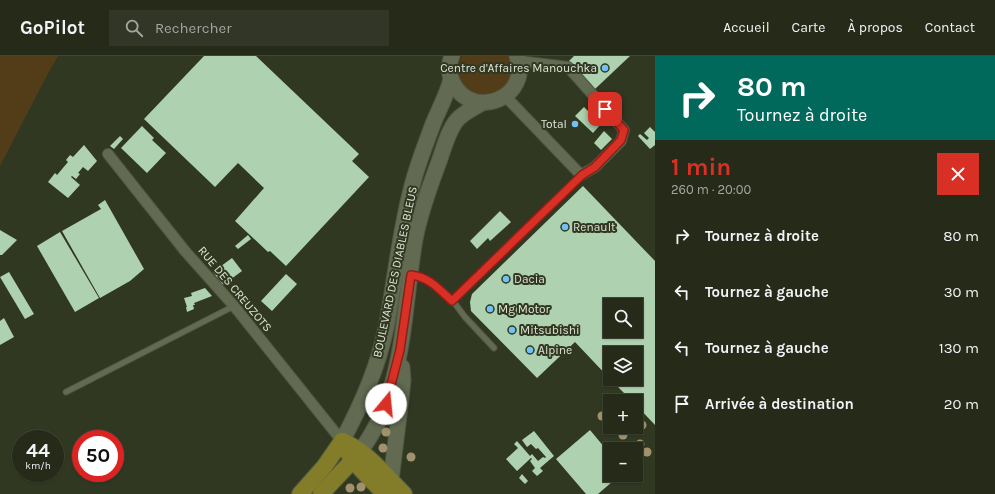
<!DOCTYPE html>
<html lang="fr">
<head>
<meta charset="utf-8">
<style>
	body { margin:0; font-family:Karla,sans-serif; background:#313626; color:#f1f3f6; height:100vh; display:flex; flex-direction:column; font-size:15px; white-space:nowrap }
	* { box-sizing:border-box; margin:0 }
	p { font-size:13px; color:#a3a7a2 }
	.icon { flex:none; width:22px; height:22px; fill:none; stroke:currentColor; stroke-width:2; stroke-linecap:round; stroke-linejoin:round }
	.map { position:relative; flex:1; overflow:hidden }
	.sheet { display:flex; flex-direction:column; background:#252a19; width:340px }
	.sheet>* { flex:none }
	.top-card { background:#00695c; color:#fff; overflow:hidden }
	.buttons { position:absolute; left:603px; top:242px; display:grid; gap:8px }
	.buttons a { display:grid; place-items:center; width:40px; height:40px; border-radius:0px; background:#252a19; box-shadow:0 1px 3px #0004,0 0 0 1px #424638; font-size:20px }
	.speed { position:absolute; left:12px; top:374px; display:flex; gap:8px; font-size:20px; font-weight:700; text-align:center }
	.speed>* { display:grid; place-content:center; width:52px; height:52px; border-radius:50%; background:#252a19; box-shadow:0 1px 3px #0004,0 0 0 1px #424638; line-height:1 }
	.speed small { font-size:10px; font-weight:400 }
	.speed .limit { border:6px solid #d22; background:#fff; color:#111 }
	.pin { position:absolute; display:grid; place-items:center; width:34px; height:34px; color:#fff; margin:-17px; border-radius:8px; box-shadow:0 2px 6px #0006 }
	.me { position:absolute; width:44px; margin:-22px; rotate:17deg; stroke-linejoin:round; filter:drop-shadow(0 0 3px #0008) }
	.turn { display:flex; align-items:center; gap:14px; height:84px; padding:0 16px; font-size:18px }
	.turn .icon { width:52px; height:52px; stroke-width:2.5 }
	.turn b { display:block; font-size:28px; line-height:34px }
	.round { display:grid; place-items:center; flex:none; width:42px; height:42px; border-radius:0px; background:#313626 }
	.headline { display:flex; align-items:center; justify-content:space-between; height:68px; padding:0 16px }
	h1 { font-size:24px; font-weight:700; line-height:30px; color:#d93025 }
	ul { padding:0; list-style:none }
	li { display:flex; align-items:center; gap:12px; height:56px; padding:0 16px }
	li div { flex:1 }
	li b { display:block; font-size:15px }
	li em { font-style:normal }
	header { display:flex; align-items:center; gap:24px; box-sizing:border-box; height:56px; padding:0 20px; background:#252a19; border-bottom:1px solid #424638 }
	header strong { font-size:19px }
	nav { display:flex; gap:22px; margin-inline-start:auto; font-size:14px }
	.search { width:280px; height:36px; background:#313626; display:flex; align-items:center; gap:10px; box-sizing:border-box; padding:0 14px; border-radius:0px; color:#a3a7a2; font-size:15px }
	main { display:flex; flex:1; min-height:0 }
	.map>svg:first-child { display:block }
	.green { fill:#533d18 }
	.building { fill:#aed2af; fill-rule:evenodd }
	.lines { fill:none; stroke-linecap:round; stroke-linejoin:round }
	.lane-casing { stroke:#505642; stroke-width:7 }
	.street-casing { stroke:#505642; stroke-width:12 }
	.secondary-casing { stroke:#505642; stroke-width:17 }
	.primary-casing { stroke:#505642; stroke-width:18 }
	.lane { stroke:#626b52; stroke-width:5 }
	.street { stroke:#626b52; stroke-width:10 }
	.secondary { stroke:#626b52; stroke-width:15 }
	.primary { stroke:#837c29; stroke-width:16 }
	.tree { fill:#a1926d }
	.route-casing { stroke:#8d1f18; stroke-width:10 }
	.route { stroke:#d93025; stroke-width:7 }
	.poi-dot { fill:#71c1f5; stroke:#313821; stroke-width:1.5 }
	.labels { text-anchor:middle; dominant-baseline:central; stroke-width:4; stroke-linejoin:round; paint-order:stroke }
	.poi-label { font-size:12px; fill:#dfe4d6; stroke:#313821; text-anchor:start }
	.street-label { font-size:12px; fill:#dfe4d6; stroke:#313821 }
</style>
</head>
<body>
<header>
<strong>GoPilot</strong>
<div class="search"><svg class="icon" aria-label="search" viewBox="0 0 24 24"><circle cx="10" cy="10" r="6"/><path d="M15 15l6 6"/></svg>Rechercher</div>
<nav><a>Accueil</a><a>Carte</a><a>À propos</a><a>Contact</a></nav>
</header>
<main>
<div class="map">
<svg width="655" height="438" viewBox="0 0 655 438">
	<rect width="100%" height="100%" fill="#313821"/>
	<!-- green -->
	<g class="green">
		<polygon points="0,0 58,0 45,23 0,110"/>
		<path d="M462 0H509C523 33 480 56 462 26 457 18 458 9 462 0Z"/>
	</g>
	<!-- building -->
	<g class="building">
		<polygon points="204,0 256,0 359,98 352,105 369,121 286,210 270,195 268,196 235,165 264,132 238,107 215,131 144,63"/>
		<polygon points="574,0 630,0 595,33 569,5"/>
		<polygon points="584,51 601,68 593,77 575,60"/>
		<polygon points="142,70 154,82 152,84 166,97 147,117 121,92"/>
		<polygon points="650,71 655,76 655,89 650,93 638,80 640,78 647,84 649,82 644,77"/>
		<polygon points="604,75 612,83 601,94 594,87"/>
		<polygon points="120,80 123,83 114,93 110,90"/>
		<polygon points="84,89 97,105 88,115 83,111 78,117 80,118 76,123 72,120 71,121 80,129 68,142 48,126 55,117 57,119 68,106 66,104 70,99 73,101"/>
		<path d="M583 130 655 205V369L636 349V345H632L610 323H636V297H610V323L575 286 537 322 471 255 470 246 472 238ZM610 249H636V275H610Z"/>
		<polygon points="105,144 144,213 130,225 100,242 62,175 101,153 98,149"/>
		<polygon points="500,155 511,166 490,185 488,182 477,193 470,185"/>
		<polygon points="0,174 17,184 2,199 0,199"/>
		<polygon points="60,176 99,242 75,256 37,190"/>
		<polygon points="248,179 251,183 238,193 235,190"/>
		<polygon points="232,202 242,215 223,229 213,216"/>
		<polygon points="9,216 34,258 25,263 0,221"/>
		<polygon points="286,218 297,228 272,255 261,245"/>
		<polygon points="205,232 212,240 194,247 195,249 193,249 194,253 187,256 186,251 187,251 184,242 192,240 191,237"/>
		<polygon points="4,262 14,281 0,289 0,265"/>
		<polygon points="590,374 610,398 610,419 620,419 598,438 586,438 556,403"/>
		<polygon points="534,375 554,400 540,412 543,415 537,420 532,415 535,412 530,405 532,403 531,402 517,415 506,403 518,392 514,388 517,385 530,400 532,398 538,405 543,401 545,402 546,401 538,392 536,393 531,388 527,391 522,384"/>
		<polygon points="522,418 528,425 525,428 519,422"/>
	</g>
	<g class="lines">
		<defs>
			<g id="lane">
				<path d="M412 219C429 221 440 234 453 245"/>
				<polyline points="494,292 465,261 453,245 581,119"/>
				<polyline points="66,336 234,250"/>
			</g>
			<g id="street">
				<polyline points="505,40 581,119 595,111 621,85 624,74 568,11 519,5"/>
				<polyline points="108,98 185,195 234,250 342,385"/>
			</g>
			<g id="secondary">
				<path d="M452 0C448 9 449 19 453 27 473 66 532 41 517 0"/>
				<path d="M342 385C361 350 378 311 386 272 395 226 399 180 411 134 416 112 425 90 433 68 439 53 447 39 451 23"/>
				<path d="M353 404C406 343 402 259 415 183 420 158 428 135 437 111 443 96 447 76 457 64 463 57 474 52 482 47"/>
				<polyline points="391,424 401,343 403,324 402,311"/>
			</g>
			<g id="primary">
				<path d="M342 385C367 395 385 419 404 438"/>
				<path d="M342 385C351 407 369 421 385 438"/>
				<polyline points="300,438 324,411 342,385"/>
				<polyline points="321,438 352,405"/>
			</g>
		</defs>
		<!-- lane casing -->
		<use href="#lane" class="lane-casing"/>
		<!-- street casing -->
		<use href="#street" class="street-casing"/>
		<!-- secondary casing -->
		<use href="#secondary" class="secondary-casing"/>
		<!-- primary casing -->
		<use href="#primary" class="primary-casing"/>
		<!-- lane -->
		<use href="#lane" class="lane"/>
		<!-- street -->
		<use href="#street" class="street"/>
		<!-- secondary -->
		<use href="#secondary" class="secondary"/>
		<!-- primary -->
		<use href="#primary" class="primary"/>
	</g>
	<!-- trees -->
	<g class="tree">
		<circle cx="602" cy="360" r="4.5"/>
		<circle cx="642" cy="369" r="4.5"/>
		<circle cx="386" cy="376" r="4.5"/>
		<circle cx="623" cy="379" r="4.5"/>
		<circle cx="640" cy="388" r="4.5"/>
		<circle cx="383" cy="392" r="4.5"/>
		<circle cx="647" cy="396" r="4.5"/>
		<circle cx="411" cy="401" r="4.5"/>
		<circle cx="361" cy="431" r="4.5"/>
		<circle cx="350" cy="432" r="4.5"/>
	</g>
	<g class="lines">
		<defs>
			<path id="route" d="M386 348 400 294 411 219C429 221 439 233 452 245L582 119 595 111 621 84 624 74 605 53"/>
		</defs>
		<!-- route casing -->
		<use href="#route" class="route-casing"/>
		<!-- route -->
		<use href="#route" class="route"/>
	</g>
	<!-- markers -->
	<g class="poi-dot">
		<circle cx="605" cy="12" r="4"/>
		<circle cx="575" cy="68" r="4"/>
		<circle cx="565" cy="171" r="4"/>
		<circle cx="506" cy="223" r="4"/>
		<circle cx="490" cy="253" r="4"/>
		<circle cx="512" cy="274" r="4"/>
		<circle cx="530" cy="294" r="4"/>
	</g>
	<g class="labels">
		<!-- poi labels -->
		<g class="poi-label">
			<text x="597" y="12" text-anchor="end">Centre d'Affaires Manouchka</text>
			<text x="567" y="68" text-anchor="end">Total</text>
			<text x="573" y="171">Renault</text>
			<text x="514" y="223">Dacia</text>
			<text x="498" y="253">Mg Motor</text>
			<text x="520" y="274">Mitsubishi</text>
			<text x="538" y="294">Alpine</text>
		</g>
		<!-- street labels -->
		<g class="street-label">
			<text transform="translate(395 216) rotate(-78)">BOULEVARD DES DIABLES BLEUS</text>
			<text transform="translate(235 233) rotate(50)">RUE DES CREUZOTS</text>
		</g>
	</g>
</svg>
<div class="buttons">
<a><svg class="icon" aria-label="search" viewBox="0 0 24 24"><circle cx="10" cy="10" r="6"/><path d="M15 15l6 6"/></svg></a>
<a><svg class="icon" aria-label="layers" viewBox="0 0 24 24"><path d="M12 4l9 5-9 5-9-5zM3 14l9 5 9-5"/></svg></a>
<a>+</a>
<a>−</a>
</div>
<div class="speed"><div>44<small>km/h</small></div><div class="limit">50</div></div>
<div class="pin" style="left:605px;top:53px;background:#d93025"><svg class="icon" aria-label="arrive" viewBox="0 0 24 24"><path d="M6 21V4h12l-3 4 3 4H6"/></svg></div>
<svg class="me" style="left:386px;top:348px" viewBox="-20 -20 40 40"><circle r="19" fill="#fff"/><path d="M0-13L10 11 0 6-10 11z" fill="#d93025"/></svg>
</div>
<section class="sheet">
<div class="top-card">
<div class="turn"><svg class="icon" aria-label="right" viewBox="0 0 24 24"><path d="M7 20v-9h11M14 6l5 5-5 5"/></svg><div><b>80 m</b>Tournez à droite</div></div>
</div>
<div class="headline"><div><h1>1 min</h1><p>260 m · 20:00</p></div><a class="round" style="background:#d93025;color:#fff"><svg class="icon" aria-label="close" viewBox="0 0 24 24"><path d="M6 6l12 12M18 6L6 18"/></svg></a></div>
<ul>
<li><svg class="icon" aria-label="right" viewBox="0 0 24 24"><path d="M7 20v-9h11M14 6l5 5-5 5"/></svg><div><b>Tournez à droite</b></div><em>80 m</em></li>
<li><svg class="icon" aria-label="left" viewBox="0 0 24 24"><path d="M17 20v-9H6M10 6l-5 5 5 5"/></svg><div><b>Tournez à gauche</b></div><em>30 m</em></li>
<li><svg class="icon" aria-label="left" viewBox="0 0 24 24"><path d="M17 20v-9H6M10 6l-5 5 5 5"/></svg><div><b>Tournez à gauche</b></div><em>130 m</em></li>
<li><svg class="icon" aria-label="arrive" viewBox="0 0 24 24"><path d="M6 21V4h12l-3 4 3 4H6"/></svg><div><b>Arrivée à destination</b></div><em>20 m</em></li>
</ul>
</section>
</main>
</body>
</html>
